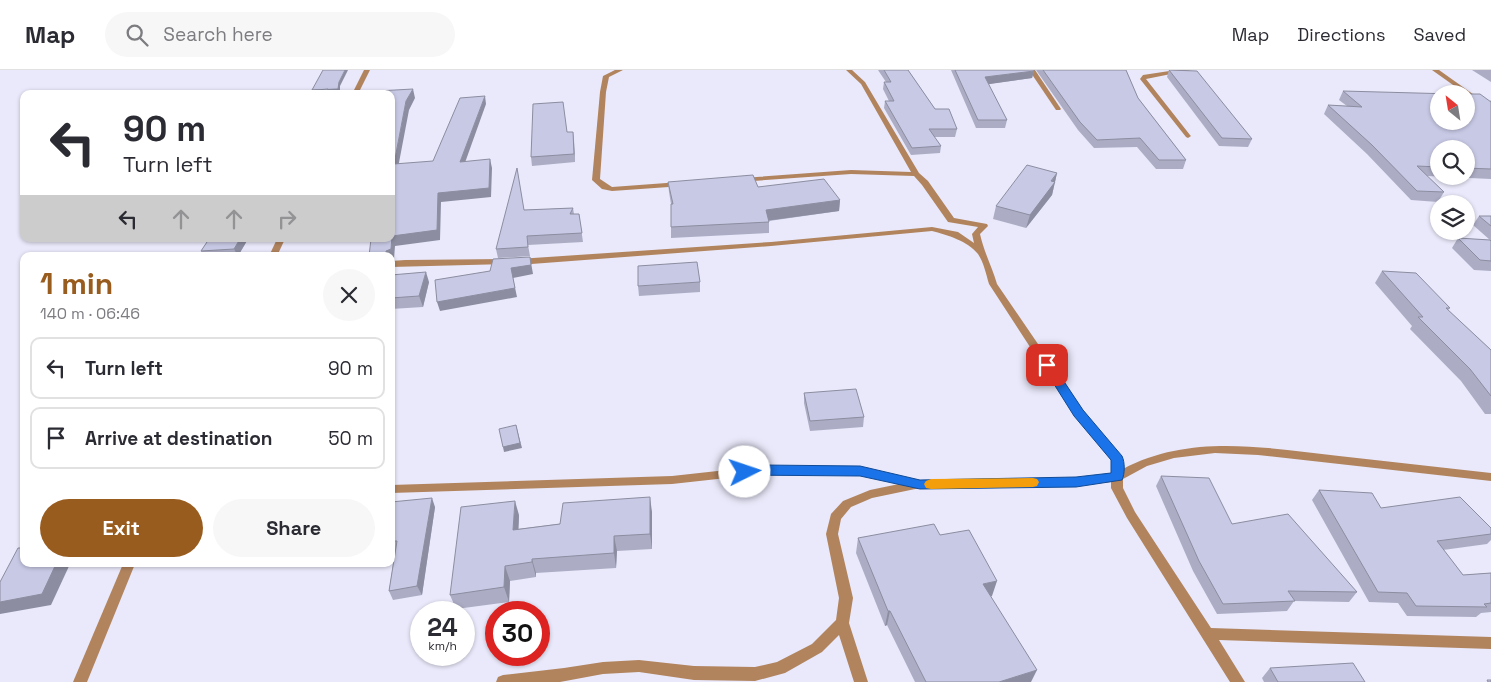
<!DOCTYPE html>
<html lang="en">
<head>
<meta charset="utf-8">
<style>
	body { margin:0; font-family:"Space Grotesk",sans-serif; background:#f7f7f7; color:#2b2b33; height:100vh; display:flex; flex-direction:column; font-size:19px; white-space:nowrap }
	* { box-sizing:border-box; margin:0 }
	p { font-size:16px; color:#7c7c81 }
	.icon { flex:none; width:28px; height:28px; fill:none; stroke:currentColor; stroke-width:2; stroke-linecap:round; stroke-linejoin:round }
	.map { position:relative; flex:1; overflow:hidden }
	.sheet { position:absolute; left:20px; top:182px; width:375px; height:315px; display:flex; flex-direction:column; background:#fff; border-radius:10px; box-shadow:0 1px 4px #0004 }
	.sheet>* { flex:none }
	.guide { position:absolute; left:20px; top:20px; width:375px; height:152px; border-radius:10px; box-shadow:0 1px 4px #0004; background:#fff; color:#2b2b33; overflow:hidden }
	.needle { width:32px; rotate:330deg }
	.fabs { position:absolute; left:1430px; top:15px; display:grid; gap:10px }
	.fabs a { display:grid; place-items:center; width:45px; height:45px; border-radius:50%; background:#fff; box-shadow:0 1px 4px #0004; font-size:25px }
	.speed { position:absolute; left:410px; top:531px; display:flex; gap:10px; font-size:25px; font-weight:700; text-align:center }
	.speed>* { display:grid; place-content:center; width:65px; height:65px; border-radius:50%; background:#fff; box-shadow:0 1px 4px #0004; line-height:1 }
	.speed small { font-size:12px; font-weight:400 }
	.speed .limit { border:8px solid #d22; background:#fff; color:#111 }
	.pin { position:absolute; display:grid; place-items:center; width:42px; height:42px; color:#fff; margin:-21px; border-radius:10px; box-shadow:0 2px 8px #0006 }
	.me { position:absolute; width:55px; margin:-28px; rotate:86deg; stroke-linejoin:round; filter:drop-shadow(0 0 4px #0008) }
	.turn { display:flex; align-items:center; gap:18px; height:105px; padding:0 20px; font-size:22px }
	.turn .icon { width:65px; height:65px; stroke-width:2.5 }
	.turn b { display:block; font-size:35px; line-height:42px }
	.lanes { display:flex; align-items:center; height:48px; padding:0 20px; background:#0003; justify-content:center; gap:25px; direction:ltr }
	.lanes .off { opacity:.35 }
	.round { display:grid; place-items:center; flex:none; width:52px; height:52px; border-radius:26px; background:#f7f7f7 }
	.summary { display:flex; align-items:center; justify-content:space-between; height:85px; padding:0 20px }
	h1 { font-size:30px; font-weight:600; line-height:38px; color:#995c1f }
	.primary-button { display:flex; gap:10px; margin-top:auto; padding:10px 20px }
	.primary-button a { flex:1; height:58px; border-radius:30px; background:#995c1f; color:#fff; font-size:20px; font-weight:600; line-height:58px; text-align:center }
	.primary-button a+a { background:#f7f7f7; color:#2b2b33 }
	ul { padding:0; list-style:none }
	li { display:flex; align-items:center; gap:15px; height:62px; margin:0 10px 8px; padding:0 10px; border:2px solid #e1e1e2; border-radius:10px }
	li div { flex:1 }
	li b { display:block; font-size:19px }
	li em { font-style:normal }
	header { display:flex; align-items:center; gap:30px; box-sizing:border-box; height:70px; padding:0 25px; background:#fff; border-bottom:1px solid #e1e1e2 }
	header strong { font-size:24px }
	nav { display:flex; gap:28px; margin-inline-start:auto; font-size:18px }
	.search { width:350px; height:45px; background:#f7f7f7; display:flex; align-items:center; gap:12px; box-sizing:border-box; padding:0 18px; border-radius:28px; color:#7c7c81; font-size:19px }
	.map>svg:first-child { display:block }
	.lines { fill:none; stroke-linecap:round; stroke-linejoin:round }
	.street { fill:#b1845e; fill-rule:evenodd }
	.wall { fill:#acadc5; fill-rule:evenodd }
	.shaded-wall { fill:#8c8da0 }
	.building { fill:#c8c9e5; stroke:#8c8da0 }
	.route { fill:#1a73e8; stroke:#114b97 }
	.slow { fill:#f59e0b }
</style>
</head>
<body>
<header>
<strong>Map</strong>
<div class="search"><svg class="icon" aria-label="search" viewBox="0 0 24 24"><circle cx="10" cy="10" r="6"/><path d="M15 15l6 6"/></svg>Search here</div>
<nav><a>Map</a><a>Directions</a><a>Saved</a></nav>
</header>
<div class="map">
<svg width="1491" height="612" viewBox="0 0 1491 612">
	<rect width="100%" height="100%" fill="#e9e9fb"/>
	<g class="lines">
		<!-- street -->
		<g class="street">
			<polygon points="364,0 370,0 358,24 352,24"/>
			<polygon points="615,0 623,0 609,7 606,22 600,109 612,117 680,112 684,114 683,116 612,121 602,119 592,110 600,22 603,6"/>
			<path d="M846 0H852L865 12 919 103 928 111 954 148 987 154 988 156 980 164C984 182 992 197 997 214L1083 340 1121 386 1123 399C1190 363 1267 378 1339 386 1390 392 1440 397 1491 403V411L1258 385 1215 383 1174 388 1147 396 1123 409V418L1135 442 1211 558 1491 567V579L1219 570 1245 612H1230L1127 448 1111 418V412L1077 416 920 418 872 428 851 437 841 449 838 464 853 528 849 553 868 612H854L839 565 822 582 785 603 755 611 694 610 639 602 603 604 560 612H496L498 607 503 605 564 598 603 592 639 590 694 596 755 597 777 592 812 574 836 550 839 528 826 464 831 444 843 431 870 420 899 414 860 405 763 404 672 414 391 423V415L672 406 763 396 860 397 919 410 1077 408 1111 403V390L1075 346 989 214C986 204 984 193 978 184 968 171 947 165 932 161L771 176 518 195 514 192 518 189 771 172 932 157 958 162 974 173 972 164 978 157 948 152 922 115 914 106 851 104 739 112V108H742L851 100 911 102 861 14Z"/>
			<polygon points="1029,0 1035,0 1061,39 1060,40 1056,40"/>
			<polygon points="1176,0 1191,0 1146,9 1190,65 1191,66 1188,68 1186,67 1140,9 1143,5"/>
			<polygon points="1432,0 1439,0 1491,37 1491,42"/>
			<polygon points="277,169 285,169 277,186 269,186"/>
			<polygon points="504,189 507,190 507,194 391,197 391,191 405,190"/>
			<polygon points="123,494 135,494 87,612 73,612"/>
		</g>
	</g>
	<!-- wall -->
	<g class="wall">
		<polygon points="878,0 908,0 935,39 957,59 955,67 934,67 941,76 940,83 911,85 884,38 885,31 889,31 883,19 884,12 886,12"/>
		<polygon points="951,0 1034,0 1032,8 988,14 1007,50 1005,58 976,58"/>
		<polygon points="1036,0 1126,0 1138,28 1186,90 1183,99 1156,99 1137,77 1094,78 1078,60"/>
		<polygon points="1169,0 1252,69 1248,77 1219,76 1167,7"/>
		<polygon points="1472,0 1491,0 1491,12"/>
		<path d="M1343 21 1490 31 1491 30V109L1427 106 1444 122 1438 132 1411 130 1367 84 1324 44 1328 35 1347 36 1339 30ZM1439 79H1466V106H1439Z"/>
		<polygon points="567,62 573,62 575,92 532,96 531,87"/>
		<polygon points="1057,103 1052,125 1026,158 993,149 996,136"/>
		<polygon points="668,112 758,117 840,130 839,141 769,151 769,163 671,168 671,134 669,122"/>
		<polygon points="573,138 574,144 579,144 583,172 528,175 530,186 498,188 496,179 524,140"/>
		<polygon points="1479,146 1491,146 1491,201 1474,200 1452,178 1458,168 1490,170 1473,155"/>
		<polygon points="209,169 248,169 238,186 204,186 201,181"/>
		<polygon points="391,191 394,199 393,205 429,212 423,237 391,239"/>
		<polygon points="1382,201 1450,238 1448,240 1491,280 1491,344 1485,344 1461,311 1410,259 1412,256 1375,213"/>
		<polygon points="700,212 700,222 639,226 638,216"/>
		<polygon points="804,323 864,347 863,357 810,361 804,333"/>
		<polygon points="1161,406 1232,454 1357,522 1349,532 1294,531 1287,541 1217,544 1193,501 1156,416"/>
		<polygon points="1319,420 1381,438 1491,458 1491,470 1487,474 1443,480 1463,505 1491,503 1491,542 1481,543 1476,547 1407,546 1398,533 1369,532 1312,430"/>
		<polygon points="391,432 435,437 422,525 393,530 389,521 395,481 391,481"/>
		<polygon points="652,442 652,479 617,481 616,498 536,503 536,507 510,511 509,532 456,539 450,525 519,445 518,459"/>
		<polygon points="940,465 992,526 991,526 1031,612 915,612 887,555 885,556 856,483 858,468"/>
		<polygon points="1270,598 1365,612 1264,612 1262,608"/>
	</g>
	<!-- shaded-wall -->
	<g class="shaded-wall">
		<polygon points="345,0 348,0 340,16 340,23 330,24 313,24 339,12"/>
		<polygon points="1034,1 1032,8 983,15 985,7"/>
		<polygon points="413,19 415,28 409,40 397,103 394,94 406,31"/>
		<polygon points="485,26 486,34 462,101 460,92"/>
		<polygon points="573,62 574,70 575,92 574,84"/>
		<polygon points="490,89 492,98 491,127 441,132 440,170 395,176 394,189 391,190 391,186 386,186 386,181 392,166 438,123"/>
		<polygon points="1057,103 1052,125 1026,158 1030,145"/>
		<polygon points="840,130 839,141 765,151 766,140"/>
		<polygon points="240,169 248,169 238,186 234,179"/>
		<polygon points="530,187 533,204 513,208 517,227 440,241 437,232 511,198"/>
		<polygon points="391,191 394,199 392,215 391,212"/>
		<polygon points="426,202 429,212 423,237 419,226"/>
		<polygon points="516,355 522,378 504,382 503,377"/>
		<polygon points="650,427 652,442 652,479 650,464"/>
		<polygon points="432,428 435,437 422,525 417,516"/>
		<polygon points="515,431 519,445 518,474 513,460"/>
		<polygon points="614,466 617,481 616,498 614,483"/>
		<polygon points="532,489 536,503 536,507 532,492"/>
		<polygon points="56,494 70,494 51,535 0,544 0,532"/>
		<polygon points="505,496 510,511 509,532 504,517"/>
		<polygon points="997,511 992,526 978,529 983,514"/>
		<polygon points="888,541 890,541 887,555 885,556"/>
		<polygon points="503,585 519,585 501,591 499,586"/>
		<polygon points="1037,600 1031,612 999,612"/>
	</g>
	<!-- building -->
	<g class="building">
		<polygon points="323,0 345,0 339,12 338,19 312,20"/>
		<polygon points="884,0 908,0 935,39 949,39 957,59 929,59 941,76 912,78 885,31 894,31 884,12 891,12"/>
		<polygon points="955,0 1034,0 1034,1 985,7 1007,50 978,50"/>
		<polygon points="1043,0 1126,0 1138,28 1186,90 1159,90 1140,68 1097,70 1080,52"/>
		<polygon points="1169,0 1197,1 1252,69 1222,68"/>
		<polygon points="328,19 326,24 303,24 305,21"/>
		<polygon points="413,19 406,31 394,94 433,91 460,28 485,26 460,92 490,89 489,118 438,123 437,160 392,166 391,179 386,181 386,186 369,186 371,169 391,169 391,24 375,24 377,21"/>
		<polygon points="1343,21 1453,24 1439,24 1439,51 1466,51 1466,24 1480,24 1491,32 1491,99 1466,98 1466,79 1439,79 1439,97 1417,96 1444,122 1417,121 1372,75 1328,35 1362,37"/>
		<polygon points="563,32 567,62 573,62 574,84 531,87 533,34"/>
		<polygon points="1027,95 1057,103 1051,111 1055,112 1030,145 996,136"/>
		<polygon points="517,98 524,140 573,138 570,144 579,144 582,163 527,166 528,177 496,179"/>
		<polygon points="753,105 758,117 824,109 840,130 766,140 769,152 671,157 671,134 673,134 668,112"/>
		<polygon points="1479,146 1491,146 1491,156"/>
		<polygon points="1458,168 1490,170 1491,171 1491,191 1480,190"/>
		<polygon points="209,169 240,169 234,179 201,181"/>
		<polygon points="530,187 531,195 511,198 515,218 437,232 435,210 490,201 493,189"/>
		<polygon points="697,192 700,212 638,216 638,196"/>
		<polygon points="1382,201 1416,203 1450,238 1446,238 1491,280 1491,326 1470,299 1418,247 1423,247"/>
		<polygon points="426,202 419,226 391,228 391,205"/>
		<polygon points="856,319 864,347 810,351 804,323"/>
		<polygon points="516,355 520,373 503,377 499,359"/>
		<polygon points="1161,406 1209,408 1232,454 1288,444 1357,522 1288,521 1295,531 1223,534 1199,491"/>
		<polygon points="1319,420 1372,423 1381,438 1460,427 1491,458 1491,464 1437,471 1463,505 1491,503 1491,533 1484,534 1487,537 1416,536 1407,523 1378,522"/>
		<polygon points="650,427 650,464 614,466 614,483 532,489 532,492 505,496 504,517 450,525 461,437 515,431 513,460 560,454 563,433"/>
		<polygon points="432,428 417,516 389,521 397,471 391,471 391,432"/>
		<polygon points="934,454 940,465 969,460 997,511 983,514 1037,600 999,612 926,612 890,541 888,541 858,468"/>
		<polygon points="18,478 24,478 24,494 56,494 42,524 0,532 0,512"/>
		<polygon points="1353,593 1365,612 1278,612 1270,598"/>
		<polygon points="1487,610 1491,610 1491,612 1488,612"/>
	</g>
	<!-- route -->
	<path class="route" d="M1047 291 1051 292 1083 340 1122 386C1125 392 1125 404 1122 410L1076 417 920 419 860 406 740 405 738 402 740 399 763 395 860 396 920 410 1076 407 1111 403V390L1074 346 1042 295Z"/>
	<!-- slow -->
	<polygon class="slow" points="1033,408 1037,409 1039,412 1037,416 1033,417 931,419 926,418 924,414 926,411 931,409"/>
</svg>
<div class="fabs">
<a><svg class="needle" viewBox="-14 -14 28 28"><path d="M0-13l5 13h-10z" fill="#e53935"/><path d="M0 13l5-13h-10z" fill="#7c7c81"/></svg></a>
<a><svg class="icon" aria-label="search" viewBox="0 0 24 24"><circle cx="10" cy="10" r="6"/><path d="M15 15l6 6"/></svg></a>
<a><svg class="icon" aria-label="layers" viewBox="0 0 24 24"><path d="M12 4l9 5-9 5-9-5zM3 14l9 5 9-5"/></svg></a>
</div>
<div class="speed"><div>24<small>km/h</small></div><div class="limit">30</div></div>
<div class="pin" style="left:1047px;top:295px;background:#d93025"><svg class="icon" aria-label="arrive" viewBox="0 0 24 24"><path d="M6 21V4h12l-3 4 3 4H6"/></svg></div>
<svg class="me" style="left:745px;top:402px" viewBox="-20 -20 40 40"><circle r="19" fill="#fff"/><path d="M0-13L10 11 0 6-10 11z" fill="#1a73e8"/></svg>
<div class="guide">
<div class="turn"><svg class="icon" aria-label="left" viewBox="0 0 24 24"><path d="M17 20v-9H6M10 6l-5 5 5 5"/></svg><div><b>90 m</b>Turn left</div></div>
<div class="lanes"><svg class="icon" aria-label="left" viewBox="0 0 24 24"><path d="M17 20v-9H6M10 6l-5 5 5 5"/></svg><svg class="icon off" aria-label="ahead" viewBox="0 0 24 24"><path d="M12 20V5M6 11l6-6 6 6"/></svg><svg class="icon off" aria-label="ahead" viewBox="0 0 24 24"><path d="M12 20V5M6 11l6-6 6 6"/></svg><svg class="icon off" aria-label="right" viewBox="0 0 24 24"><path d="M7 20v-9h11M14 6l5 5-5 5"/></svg></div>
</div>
<section class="sheet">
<div class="summary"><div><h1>1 min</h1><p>140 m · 06:46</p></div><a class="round"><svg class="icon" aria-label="close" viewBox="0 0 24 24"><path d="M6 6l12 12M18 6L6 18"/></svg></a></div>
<ul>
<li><svg class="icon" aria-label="left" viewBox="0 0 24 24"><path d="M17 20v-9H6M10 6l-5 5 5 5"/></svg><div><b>Turn left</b></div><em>90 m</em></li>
<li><svg class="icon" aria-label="arrive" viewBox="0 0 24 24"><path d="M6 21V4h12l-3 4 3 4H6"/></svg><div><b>Arrive at destination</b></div><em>50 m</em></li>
</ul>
<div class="primary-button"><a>Exit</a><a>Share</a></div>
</section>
</div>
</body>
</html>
